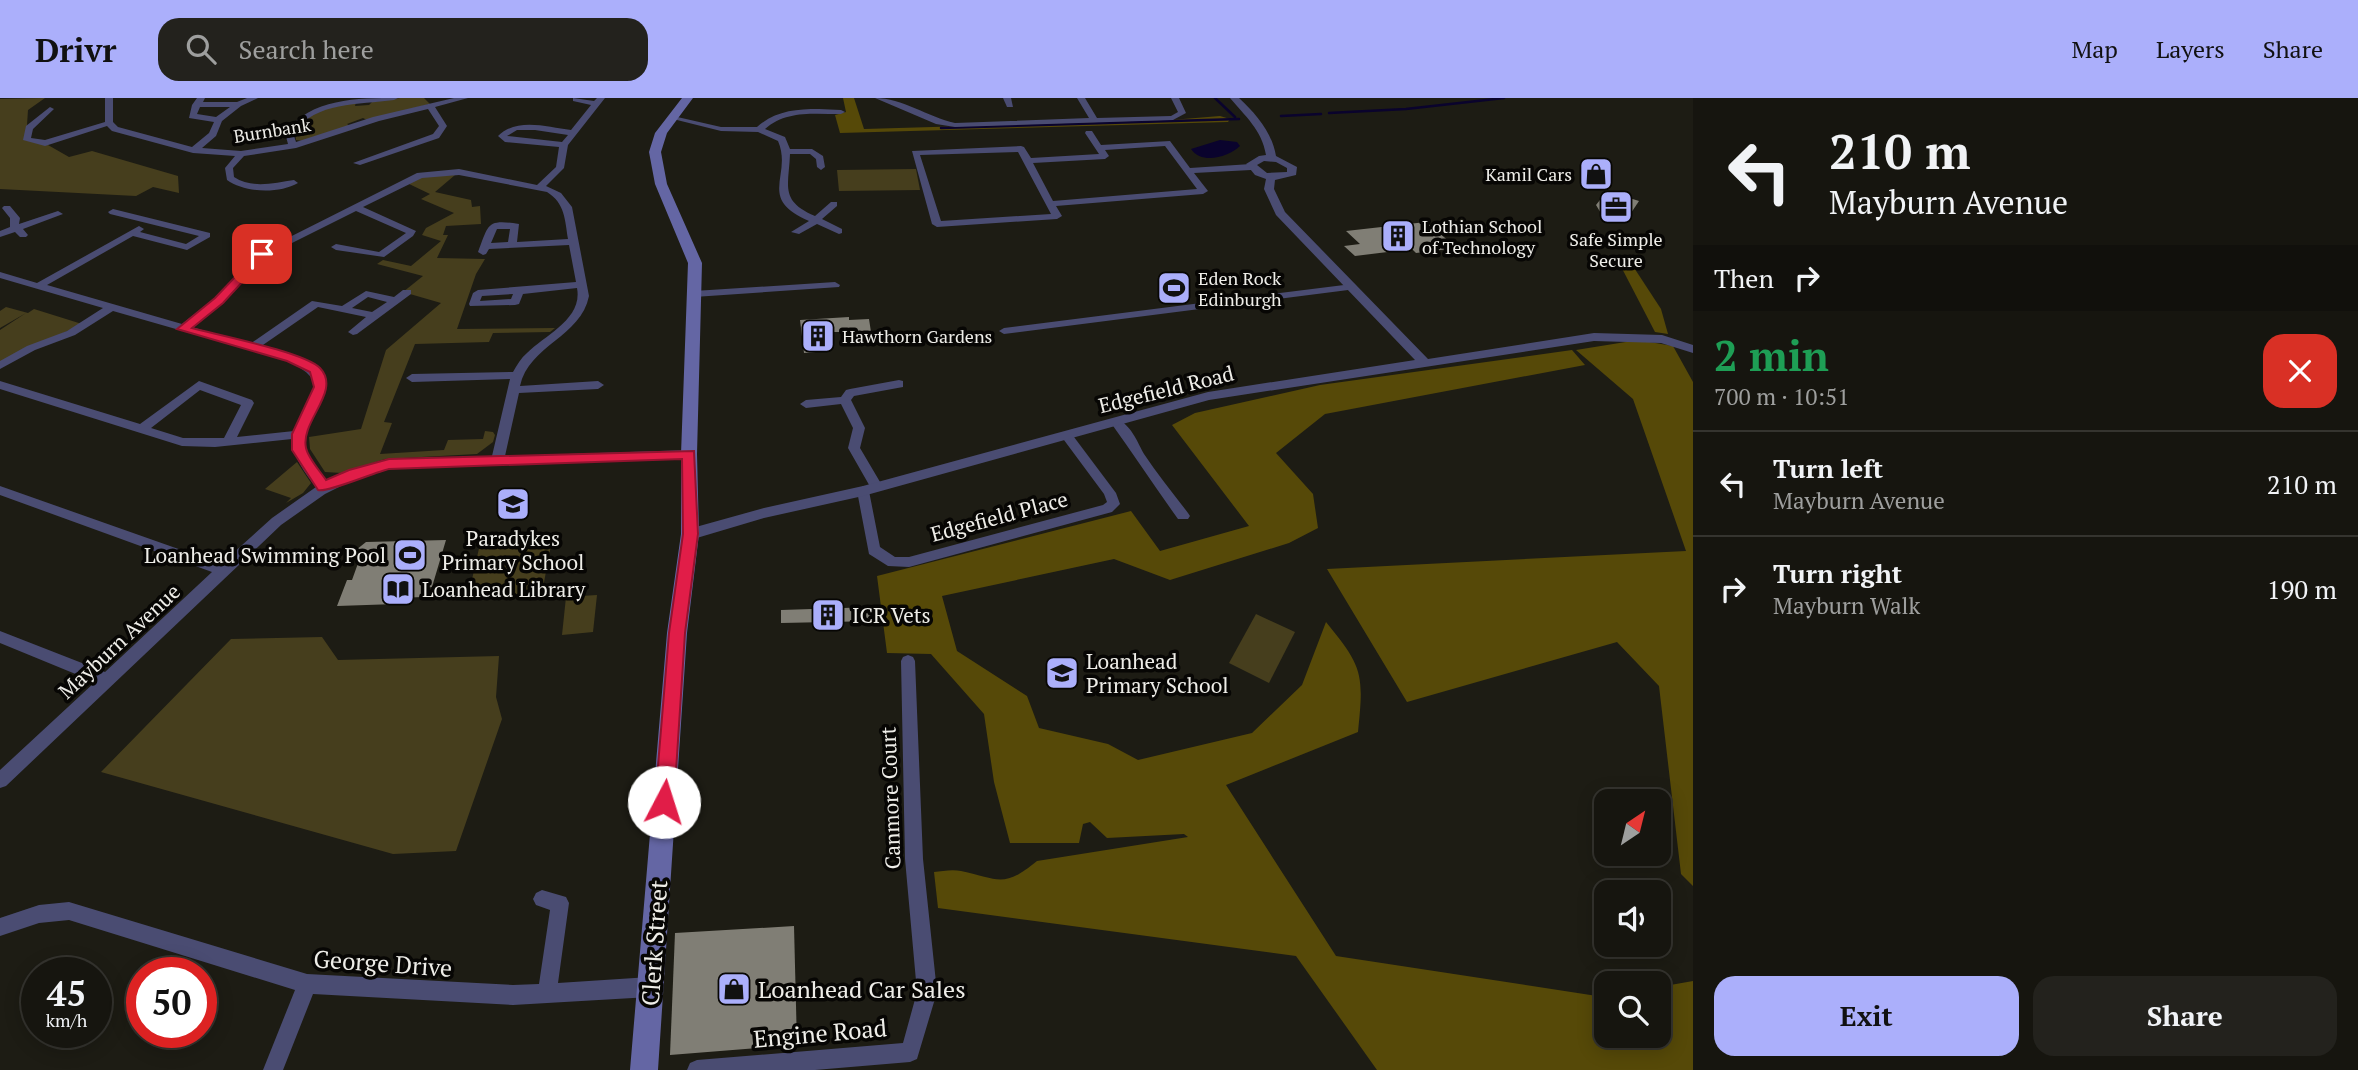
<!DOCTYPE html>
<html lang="en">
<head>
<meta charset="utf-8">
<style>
	body { margin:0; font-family:"PT Serif",serif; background:#23221d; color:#f1f3f6; height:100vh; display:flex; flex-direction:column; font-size:26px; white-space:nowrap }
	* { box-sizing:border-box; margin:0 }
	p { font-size:23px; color:#9e9f9e }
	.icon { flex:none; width:38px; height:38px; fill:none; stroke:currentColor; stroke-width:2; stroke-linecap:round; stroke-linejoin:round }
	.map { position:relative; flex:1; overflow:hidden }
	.details { display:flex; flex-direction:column; background:#16150f; width:665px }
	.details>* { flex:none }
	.banner { background:#16150f; color:#f1f3f6; overflow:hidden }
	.needle { width:46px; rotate:35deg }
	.buttons { position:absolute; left:1594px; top:691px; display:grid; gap:14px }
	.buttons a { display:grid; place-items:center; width:77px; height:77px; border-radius:14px; background:#16150f; box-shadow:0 4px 18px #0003,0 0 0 2px #35342f; font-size:35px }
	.speed { position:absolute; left:21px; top:859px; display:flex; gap:14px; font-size:35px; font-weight:700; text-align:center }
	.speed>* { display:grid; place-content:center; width:91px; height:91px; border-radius:50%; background:#16150f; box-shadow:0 4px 18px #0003,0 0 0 2px #35342f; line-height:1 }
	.speed small { font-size:18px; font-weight:400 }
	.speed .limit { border:10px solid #d22; background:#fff; color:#111 }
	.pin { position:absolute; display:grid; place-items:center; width:60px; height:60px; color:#fff; margin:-30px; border-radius:14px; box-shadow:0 4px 10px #0006 }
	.me { position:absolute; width:77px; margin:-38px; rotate:5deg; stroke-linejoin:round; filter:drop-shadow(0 0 5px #0008) }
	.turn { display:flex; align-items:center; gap:24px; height:147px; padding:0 21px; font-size:32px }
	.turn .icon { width:91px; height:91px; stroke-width:2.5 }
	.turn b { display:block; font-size:49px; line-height:60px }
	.then { display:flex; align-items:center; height:66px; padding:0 21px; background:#0003; gap:14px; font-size:26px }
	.round { display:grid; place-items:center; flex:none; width:74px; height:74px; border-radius:21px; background:#23221d }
	.head { display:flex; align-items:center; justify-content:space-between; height:119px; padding:0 21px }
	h1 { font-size:42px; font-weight:600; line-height:52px; color:#1e9e55 }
	.primary-button { display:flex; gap:14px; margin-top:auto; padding:14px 21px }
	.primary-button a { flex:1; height:80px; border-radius:21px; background:#abaffb; color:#111; font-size:28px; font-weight:600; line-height:80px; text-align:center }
	.primary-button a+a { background:#23221d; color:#f1f3f6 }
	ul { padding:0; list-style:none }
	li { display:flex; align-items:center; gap:21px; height:105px; padding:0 21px; border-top:2px solid #35342f }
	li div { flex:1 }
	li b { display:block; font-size:26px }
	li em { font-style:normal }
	header { display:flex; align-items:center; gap:42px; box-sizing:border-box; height:98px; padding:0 35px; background:#abaffb; color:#111 }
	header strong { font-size:33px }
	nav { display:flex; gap:38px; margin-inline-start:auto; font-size:24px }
	.search { width:490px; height:63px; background:#23221d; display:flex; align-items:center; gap:18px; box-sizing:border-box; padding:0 24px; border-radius:21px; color:#9e9f9e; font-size:26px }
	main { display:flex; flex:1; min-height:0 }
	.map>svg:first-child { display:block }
	.green { fill:#463e1d }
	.forest { fill:#564908 }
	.water { fill:#0a032d }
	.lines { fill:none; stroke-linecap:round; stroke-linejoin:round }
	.stream { stroke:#0a032d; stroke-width:2.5 }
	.building { fill:#807e75 }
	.minor { fill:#4a4c72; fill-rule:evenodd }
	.tertiary { fill:#4a4c72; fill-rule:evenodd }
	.secondary { fill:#6466a4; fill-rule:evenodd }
	.route { fill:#e11d48; stroke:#92132f; stroke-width:2 }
	.labels { text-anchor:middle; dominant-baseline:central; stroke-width:7; stroke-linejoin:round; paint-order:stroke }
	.far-street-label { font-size:18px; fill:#eeede8; stroke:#070604 }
	.far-poi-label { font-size:18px; fill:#eeede8; stroke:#070604; text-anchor:start }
	.street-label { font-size:21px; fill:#eeede8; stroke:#070604 }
	.poi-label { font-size:21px; fill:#eeede8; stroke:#070604; text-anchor:start }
	.near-street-label { font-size:24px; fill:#eeede8; stroke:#070604 }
	.near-poi-label { font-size:24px; fill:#eeede8; stroke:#070604; text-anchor:start }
</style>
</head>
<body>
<header>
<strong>Drivr</strong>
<div class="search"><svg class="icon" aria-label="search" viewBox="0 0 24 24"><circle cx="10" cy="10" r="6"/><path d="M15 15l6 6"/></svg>Search here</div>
<nav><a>Map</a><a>Layers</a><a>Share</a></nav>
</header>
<main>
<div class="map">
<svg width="1693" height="972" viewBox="0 0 1693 972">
	<rect width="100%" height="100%" fill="#1d1c14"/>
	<!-- green -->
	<g class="green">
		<polygon points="45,0 28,12 26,42 48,47 69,59 92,53 178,78 179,95 153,89 136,98 0,91 0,1"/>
		<polygon points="400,0 424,0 430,6 367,22 363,20 347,26 350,28 303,43 296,42 295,32 303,31 307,25 300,24 312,14 356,4 355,8 369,7 372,4"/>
		<polygon points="916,71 920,92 839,93 837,72"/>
		<polygon points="455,77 435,94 471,102 472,109 480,108 481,126 446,128 443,137 448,137 437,160 485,161 476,176 457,231 555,230 550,234 493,235 489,244 415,246 384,324 392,325 380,356 444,352 448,342 483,341 485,333 493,334 495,337 493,344 477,356 385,361 342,375 325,374 310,351 309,339 361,331 386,252 441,205 403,194 423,178 377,166 383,162 411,168 441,143 422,137 426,130 454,115 421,101 430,96 407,85 423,78"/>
		<polygon points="6,209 28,215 34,211 82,226 0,265 0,232 26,215 0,230 0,213"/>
		<polygon points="297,364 311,385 303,395 286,405 291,400 265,391"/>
		<polygon points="552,442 542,495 468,499 480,446"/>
		<polygon points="597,497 593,534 562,537 566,499"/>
		<polygon points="1256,516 1295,534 1269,585 1229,565"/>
		<polygon points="322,539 338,562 499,558 496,599 502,621 456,753 393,756 101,674 231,541"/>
	</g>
	<!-- forest -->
	<g class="forest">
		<polygon points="843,0 854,0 864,31 1171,22 1220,18 1230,21 1228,24 840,35 835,17 846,14"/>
		<polygon points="1615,157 1627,159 1661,211 1668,236 1655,234"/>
		<polygon points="1638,242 1673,248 1693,284 1693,788 1681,776 1659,588 1617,544 1407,604 1327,471 1686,453 1633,301 1576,252"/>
		<path d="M1572 252 1585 267 1325 316 1276 355 1313 396 1318 430 1289 445 1170 482 1114 461 942 498 957 553 1027 598 1039 630 1108 646 1138 662 1252 635 1302 587 1326 524C1363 569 1364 576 1358 634L1226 687 1336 858 1597 898 1606 897V938H1659V889L1693 883V972H1377L1296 858 938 810 934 774C942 773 953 771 961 773 999 781 1003 791 1037 763L1188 739 1184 736 1107 740 1090 724 1083 726 1079 745H1010L994 684 984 616 931 556 887 555 877 478 1131 413 1160 453 1249 428 1172 327 1195 315 1320 287Z"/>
	</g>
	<!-- water -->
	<path class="water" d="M1220 42 1237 44 1240 48C1228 59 1202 67 1191 51Z"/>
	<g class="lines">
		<!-- stream -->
		<g class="stream">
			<polyline points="1215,0 1235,19"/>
			<polyline points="1329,15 1406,11 1504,0"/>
			<polyline points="1281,18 1321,16"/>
			<polyline points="941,30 1239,21"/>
		</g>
	</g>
	<!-- building -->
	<g class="building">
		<polygon points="1607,93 1639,103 1625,124 1602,117 1596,107"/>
		<polygon points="1426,124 1457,150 1416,155 1412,151 1355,158 1344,148 1360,146 1346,133"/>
		<polygon points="849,219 849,222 869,221 871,234 825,234 828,253 804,255 800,222"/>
		<polygon points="446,442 432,489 426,490 423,499 397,500 396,506 337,508 347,482 352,482 361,457 356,452 366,444"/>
		<polygon points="874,509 876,523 781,525 781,512"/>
		<polygon points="794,828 797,947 670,957 675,835"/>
	</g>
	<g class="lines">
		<!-- minor -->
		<g class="minor">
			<path d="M105 0H113V24L118 29 192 49 209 35 214 24 189 20 192 7 197 0H205L203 4H237L247 0H258L241 8 222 23 216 38 202 50 241 53 288 46 285 35C311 0 357 0 398 0L394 2C358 7 317 3 293 35L296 44 373 19 454 0H468L435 9 447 28 439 40 360 67 353 65 433 36 439 28 428 11 379 23 296 50 244 58 233 70 234 79C252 91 274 85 294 82L298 85C279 96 245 95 227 82L225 70 235 58 193 55 112 33 107 28 45 48 23 42 26 28 50 9 54 11 33 31 31 40 45 42 105 24ZM200 9H230L216 19 197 16Z"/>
			<path d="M573 0 594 3 597 0H605L568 47 564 70 546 88 561 95 572 109 589 198C581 239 529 247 520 288L598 283 604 287 598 291 519 295 505 358 689 352 695 356 693 359 389 370 357 380 325 396 281 427 6 688 0 690V672L95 584 0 545V533L105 574 212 474 0 397V388L221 466 272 420 316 389C305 375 293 359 292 341L215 349 182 348 0 291V283L140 326 199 283 252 302 254 305 237 339 294 333C306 297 336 286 287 263L113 213 75 237 35 252 0 271V263L27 248 67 233 103 210 0 180V174L37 185 139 128 144 131 140 134 186 146 199 138 110 116 108 114 113 111 210 135V139L187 152 133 138 47 187 182 226 215 200 260 154 417 75 459 71 537 87 556 69 559 49 505 44 498 38C517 19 547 29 571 32L591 7 573 3ZM517 32H535L568 37 562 44 507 38ZM459 77 547 94C565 105 565 122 568 141L517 144 519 126C486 121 489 126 478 154L483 157 486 156 489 151 569 147 576 184 478 192 473 195 469 206 470 208 515 207 519 206 523 196 577 190C583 221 545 237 527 255 521 260 517 267 513 274L412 276 406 280 412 284 510 281 492 358 389 362 349 374 326 384 307 356 304 337 326 289 325 279 314 267 295 259 260 249 318 209 366 219 348 234 353 237 357 236 411 196V192H403L394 199 366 193 342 208 312 203 250 246 192 229 223 204 266 158 356 113 406 135 379 154 336 146 331 149 336 152 384 159 413 138 416 133 363 109 422 80ZM497 131H510L508 144 491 145ZM513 196 511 201 480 203 482 198ZM368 199 387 204 372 214 352 210ZM200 292 241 307 224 340H183L151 330Z"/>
			<path d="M875 0C902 0 928 19 955 25L1089 20 1077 0H1085L1097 20 1171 18 1178 14 1171 0H1179L1186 15 1173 22 955 29 936 26Z"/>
			<polygon points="1003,0 1011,0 1013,9 1007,9"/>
			<path d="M819 11 841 12 845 14 841 16C814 16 786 12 765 31L785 39 790 51H812L823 58 825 69 821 72 817 69 816 61 810 56H790C789 87 779 103 815 118L831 104H837V108L822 121 842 131V135L839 136 817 126 799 136 791 134 809 123C756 100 793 78 778 43L758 34 721 33 669 20 673 18 721 29H757C775 13 795 11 819 11Z"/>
			<path d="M1086 33H1092L1101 47 1170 43 1190 70 1251 66 1255 69 1251 72 1194 75 1208 93 1203 96 1056 108 1062 118 1057 121 937 129 932 126 912 53 1021 48 1024 49 1031 60 1099 56 1085 35ZM1165 48 1197 91 1053 103 1033 65 1105 61 1109 58 1105 52ZM1018 54 1051 116 941 123 920 57Z"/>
			<polygon points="4,108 10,108 20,120 19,126 58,113 63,116 23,131 28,137 26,139 20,139 15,134 0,139 0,133 10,129 10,120 2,110"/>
			<polygon points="835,184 840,187 839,189 694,199 689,196 694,193"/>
			<polygon points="1352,186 1357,189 1356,191 1004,236 999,233 1004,230"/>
			<polygon points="899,282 903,283 903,289 854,298 851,302 865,330 860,350 883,389 877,393 872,392 848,350 853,330 841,306 806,310 800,306 806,302 841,299 846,292 850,291"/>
			<path d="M1117 321C1131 327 1137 343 1144 356 1157 376 1173 395 1188 415L1190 418 1188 421H1178C1155 389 1134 357 1111 325Z"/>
			<polygon points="1067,334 1071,335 1116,395 1120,406 1112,414 909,469 888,468 869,456 857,393 863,388 869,393 880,449 895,459 909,459 1103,407 1107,404 1104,396 1061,338"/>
			<polygon points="908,557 913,559 915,563 923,761 937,894 917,961 910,964 815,972 687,972 690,965 697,962 903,945 917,894 905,761 901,563 903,559"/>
			<polygon points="542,792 566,799 569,805 558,885 650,879 657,882 660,889 657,896 650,899 513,907 313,896 283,972 263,972 295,892 69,822 39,825 0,838 0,820 39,807 69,804 307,876 513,887 539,886 550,812 536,807 533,801 536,795"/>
		</g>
		<!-- tertiary -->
		<path class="tertiary" d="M1230 0H1239C1256 16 1272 34 1276 58L1297 69 1296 77 1275 82 1274 91 1285 114 1428 261 1594 235 1662 237 1693 247V255L1661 245 1594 243 1209 302 863 398 764 420 690 442 685 440 682 436 685 432 764 410 863 388 1208 294 1415 262 1276 117 1264 91 1266 81 1255 77 1246 66 1259 58 1266 57C1262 32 1245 18 1230 0ZM1264 63 1276 64 1287 70V74L1267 75 1257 67Z"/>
		<!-- secondary -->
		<polygon class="secondary" points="682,0 693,0 667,35 661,54 667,86 702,165 697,356 699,436 687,535 658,972 630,972 667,535 681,436 681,356 688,165 655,86 649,54 655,35"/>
	</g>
	<!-- route -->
	<path class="route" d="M259 154 268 156 223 205 192 230C218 237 304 254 320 270 342 293 300 323 306 350 308 360 320 373 326 382L349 372 389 361 694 353 698 436 685 535 674 704 671 711 664 713 657 711 655 704 669 535 683 436 682 361 389 371C375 374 327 395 318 392L292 352V336L314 289 310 274 287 263 177 231 215 200Z"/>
	<!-- icons -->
	<defs>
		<symbol id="shop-square" viewBox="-11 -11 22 22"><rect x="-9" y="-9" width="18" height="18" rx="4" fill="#abaffb" stroke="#070604"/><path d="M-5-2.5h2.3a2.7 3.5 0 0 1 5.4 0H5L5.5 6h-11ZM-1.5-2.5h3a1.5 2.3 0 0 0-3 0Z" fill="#111"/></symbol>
		<symbol id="office-square" viewBox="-11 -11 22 22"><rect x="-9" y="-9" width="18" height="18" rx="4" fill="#abaffb" stroke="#070604"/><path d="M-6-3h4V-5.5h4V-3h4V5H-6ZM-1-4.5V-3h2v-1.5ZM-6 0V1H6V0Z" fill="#111"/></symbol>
		<symbol id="building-square" viewBox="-11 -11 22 22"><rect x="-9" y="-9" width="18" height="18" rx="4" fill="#abaffb" stroke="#070604"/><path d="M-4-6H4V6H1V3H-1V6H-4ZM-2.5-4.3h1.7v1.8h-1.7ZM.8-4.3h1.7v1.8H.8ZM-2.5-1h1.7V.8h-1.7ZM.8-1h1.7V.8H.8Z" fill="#111"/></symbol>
		<symbol id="stadium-square" viewBox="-11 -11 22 22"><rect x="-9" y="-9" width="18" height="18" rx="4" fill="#abaffb" stroke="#070604"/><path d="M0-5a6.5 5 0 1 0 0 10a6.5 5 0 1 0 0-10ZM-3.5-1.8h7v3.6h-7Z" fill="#111"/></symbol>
		<symbol id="school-square" viewBox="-11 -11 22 22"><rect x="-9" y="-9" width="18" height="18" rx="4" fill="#abaffb" stroke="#070604"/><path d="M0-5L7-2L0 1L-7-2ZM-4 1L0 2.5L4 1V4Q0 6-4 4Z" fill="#111"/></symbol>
		<symbol id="library-square" viewBox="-11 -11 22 22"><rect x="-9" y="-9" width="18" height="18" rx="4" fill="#abaffb" stroke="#070604"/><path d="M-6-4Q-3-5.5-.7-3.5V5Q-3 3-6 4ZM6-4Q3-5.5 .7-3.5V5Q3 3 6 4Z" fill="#111"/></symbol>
	</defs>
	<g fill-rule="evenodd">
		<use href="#shop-square" x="1577" y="57" width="38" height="38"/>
		<use href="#office-square" x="1597" y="90" width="38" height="38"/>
		<use href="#building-square" x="1379" y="119" width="38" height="38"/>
		<use href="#stadium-square" x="1155" y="171" width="38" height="38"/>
		<use href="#building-square" x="799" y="219" width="38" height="38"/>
		<use href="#school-square" x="494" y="387" width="38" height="38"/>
		<use href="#stadium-square" x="391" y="438" width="38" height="38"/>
		<use href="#library-square" x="379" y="472" width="38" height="38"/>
		<use href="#building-square" x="809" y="498" width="38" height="38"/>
		<use href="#school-square" x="1043" y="556" width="38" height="38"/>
		<use href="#shop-square" x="715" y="872" width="38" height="38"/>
	</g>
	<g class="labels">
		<!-- far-street labels -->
		<g class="far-street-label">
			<text transform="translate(272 32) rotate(-9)">Burnbank</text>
		</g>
		<!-- far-poi labels -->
		<g class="far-poi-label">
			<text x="1572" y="76" text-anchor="end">Kamil Cars</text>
			<text x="1422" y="128">Lothian School<tspan x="1422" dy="21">of Technology</tspan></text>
			<text x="1616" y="141" text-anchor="middle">Safe Simple<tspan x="1616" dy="21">Secure</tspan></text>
			<text x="1198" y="180">Eden Rock<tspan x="1198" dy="21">Edinburgh</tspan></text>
			<text x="842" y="238">Hawthorn Gardens</text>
		</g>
		<!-- street labels -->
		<g class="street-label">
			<text transform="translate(1166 291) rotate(-14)">Edgefield Road</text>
			<text transform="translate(999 418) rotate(-15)">Edgefield Place</text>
			<text transform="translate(119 543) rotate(-43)">Mayburn Avenue</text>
			<text transform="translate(890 700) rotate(-92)">Canmore Court</text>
		</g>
		<!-- poi labels -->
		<g class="poi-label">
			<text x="513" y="440" text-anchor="middle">Paradykes<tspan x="513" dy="24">Primary School</tspan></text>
			<text x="386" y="457" text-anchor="end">Loanhead Swimming Pool</text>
			<text x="422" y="491">Loanhead Library</text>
			<text x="852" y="517">ICR Vets</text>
			<text x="1086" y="563">Loanhead<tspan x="1086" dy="24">Primary School</tspan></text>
		</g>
		<!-- near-street labels -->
		<g class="near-street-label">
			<text transform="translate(654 845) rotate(-86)">Clerk Street</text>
			<text transform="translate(383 865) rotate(4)">George Drive</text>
			<text transform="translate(820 935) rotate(-5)">Engine Road</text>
		</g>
		<!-- near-poi labels -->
		<g class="near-poi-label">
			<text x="758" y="891">Loanhead Car Sales</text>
		</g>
	</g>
</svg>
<div class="buttons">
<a><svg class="needle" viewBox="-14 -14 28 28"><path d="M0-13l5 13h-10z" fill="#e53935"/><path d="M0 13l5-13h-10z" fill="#9e9f9e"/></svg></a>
<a><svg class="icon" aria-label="sound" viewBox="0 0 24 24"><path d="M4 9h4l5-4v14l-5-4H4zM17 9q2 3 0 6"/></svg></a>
<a><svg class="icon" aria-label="search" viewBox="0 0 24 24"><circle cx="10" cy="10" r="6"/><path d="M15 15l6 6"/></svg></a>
</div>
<div class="speed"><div>45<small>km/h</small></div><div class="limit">50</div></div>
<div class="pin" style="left:262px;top:156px;background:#d93025"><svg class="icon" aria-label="arrive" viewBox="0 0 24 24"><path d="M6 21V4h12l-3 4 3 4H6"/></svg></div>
<svg class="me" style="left:664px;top:704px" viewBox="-20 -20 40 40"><circle r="19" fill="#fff"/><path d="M0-13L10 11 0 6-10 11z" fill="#e11d48"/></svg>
</div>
<section class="details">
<div class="banner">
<div class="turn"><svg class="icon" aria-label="left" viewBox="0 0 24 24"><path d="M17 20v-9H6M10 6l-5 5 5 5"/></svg><div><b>210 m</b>Mayburn Avenue</div></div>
<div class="then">Then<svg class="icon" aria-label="right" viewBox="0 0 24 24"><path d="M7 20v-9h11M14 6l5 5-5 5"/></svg></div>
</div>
<div class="head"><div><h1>2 min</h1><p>700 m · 10:51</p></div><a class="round" style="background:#d93025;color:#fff"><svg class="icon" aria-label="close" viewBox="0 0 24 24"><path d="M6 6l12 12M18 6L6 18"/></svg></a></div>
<ul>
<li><svg class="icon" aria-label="left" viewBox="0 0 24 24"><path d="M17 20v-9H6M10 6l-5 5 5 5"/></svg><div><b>Turn left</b><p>Mayburn Avenue</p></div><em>210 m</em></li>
<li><svg class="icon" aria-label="right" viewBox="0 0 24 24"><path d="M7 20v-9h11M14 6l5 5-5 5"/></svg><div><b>Turn right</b><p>Mayburn Walk</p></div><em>190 m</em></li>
</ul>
<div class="primary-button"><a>Exit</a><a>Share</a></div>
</section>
</main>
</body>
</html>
